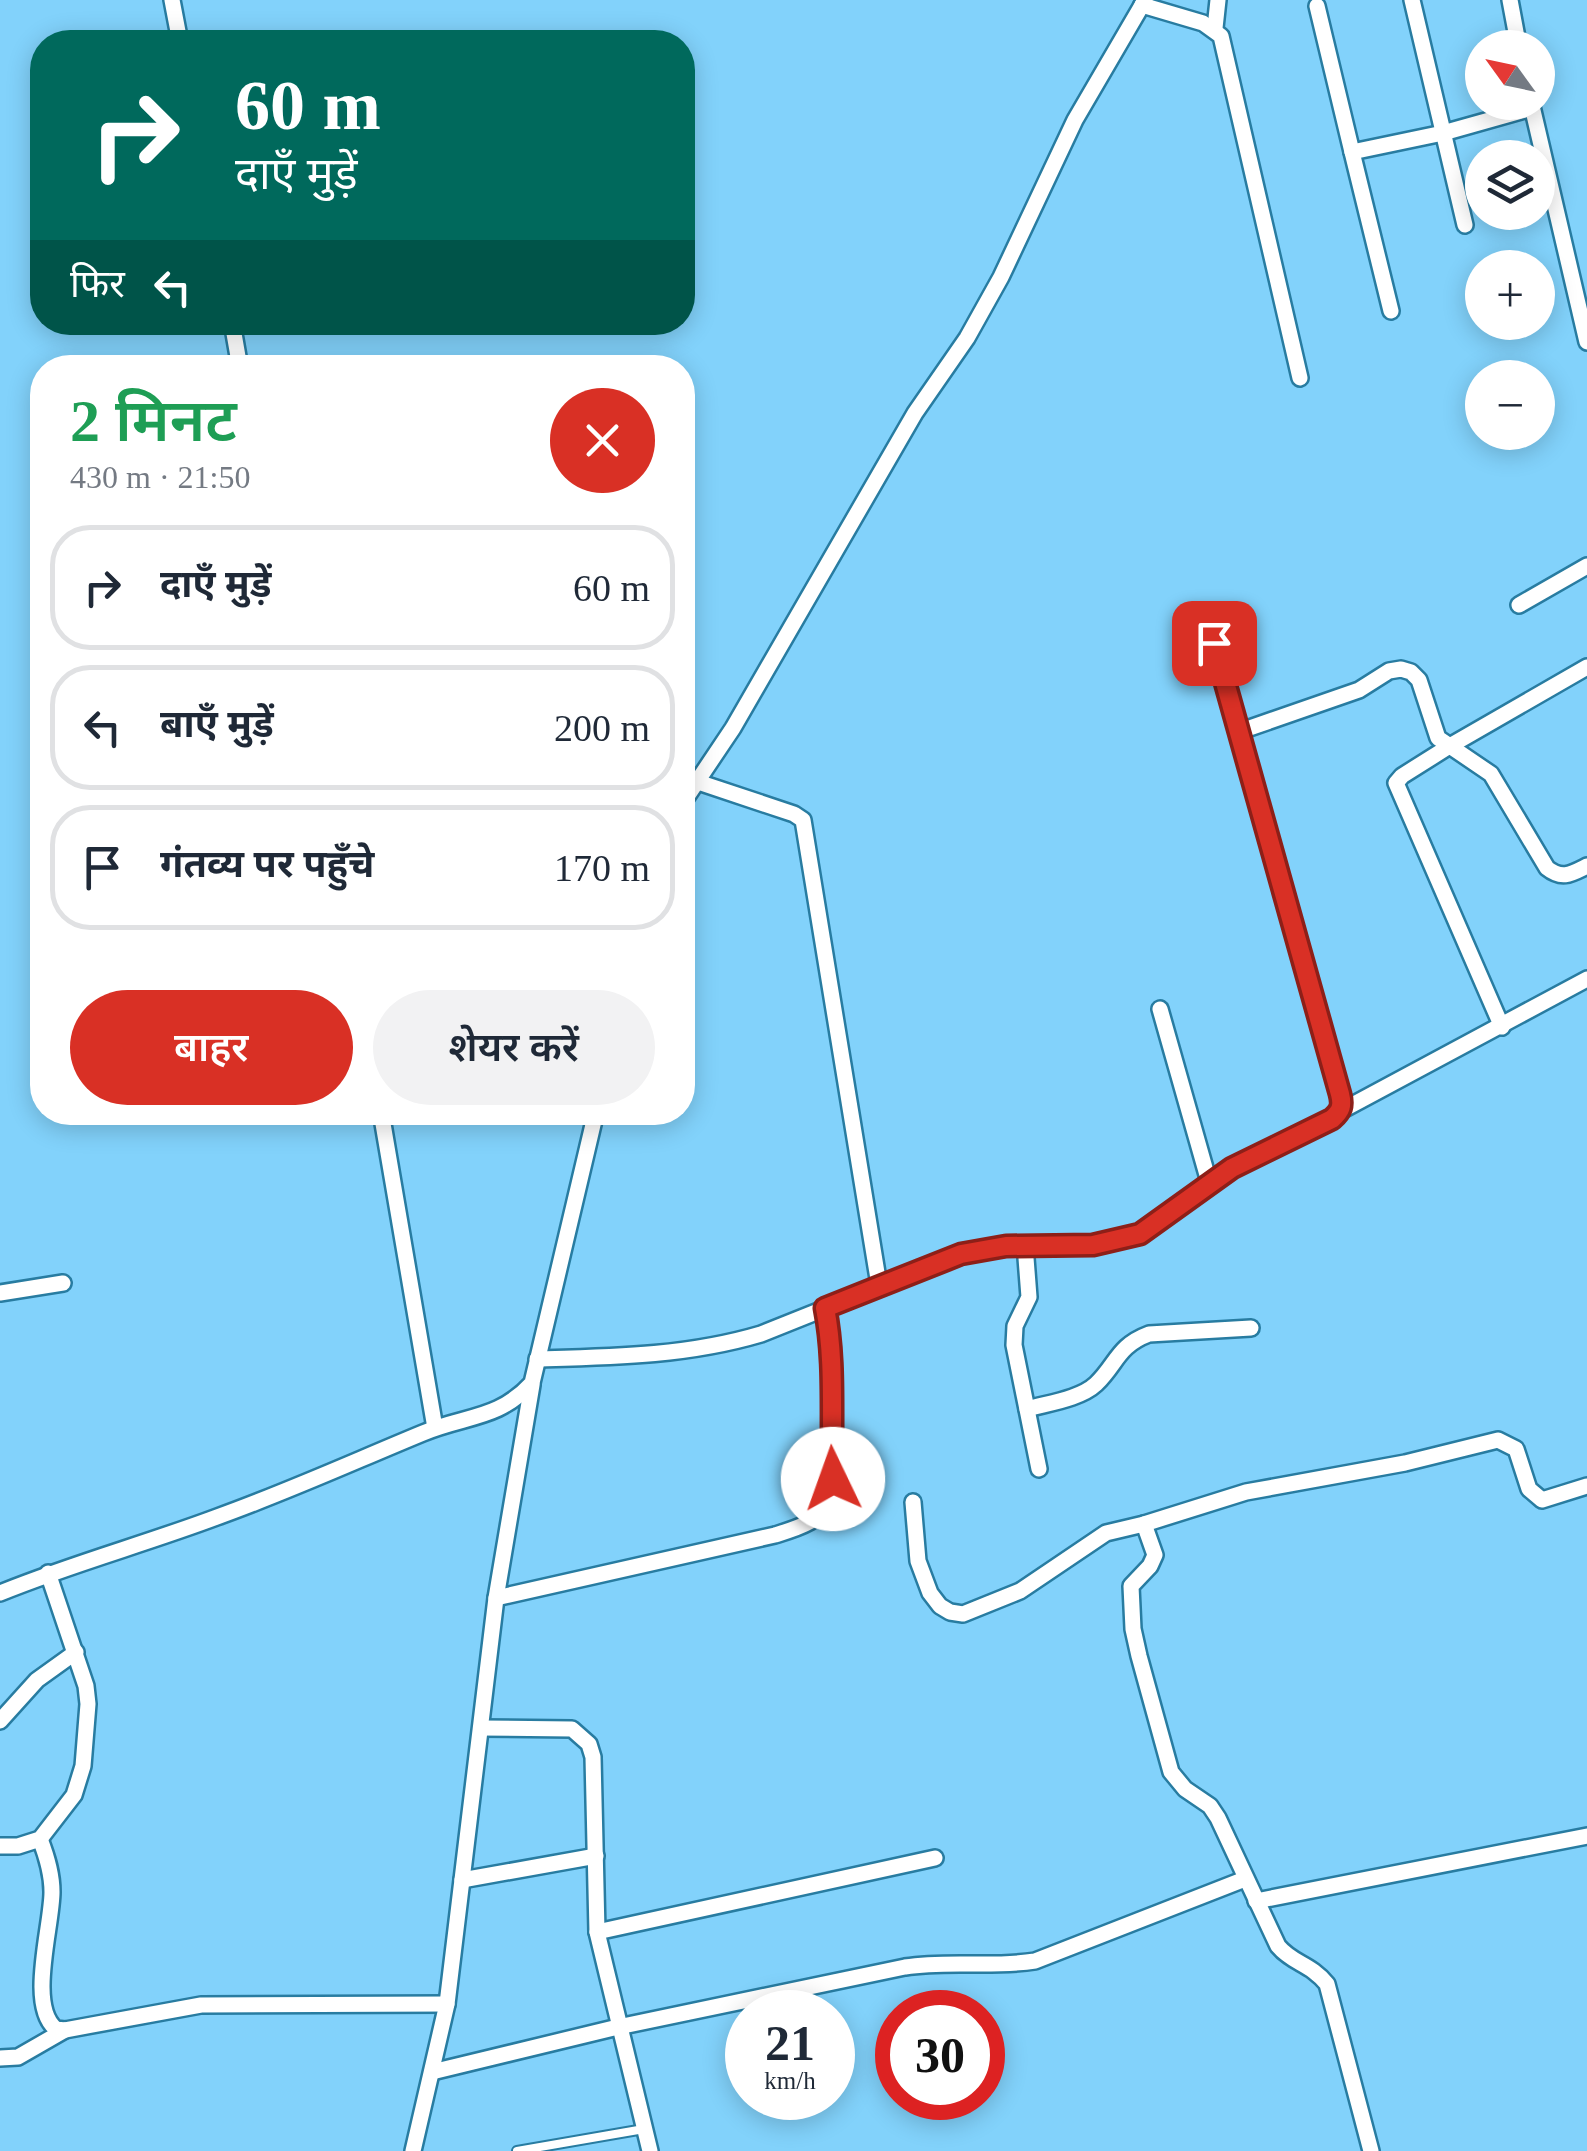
<!DOCTYPE html>
<html lang="hi">
<head>
<meta charset="utf-8">
<style>
	body { margin:0; font-family:"Times New Roman","Noto Sans Devanagari",serif; background:#f2f2f3; color:#1f2937; height:100vh; display:flex; flex-direction:column; font-size:38px; white-space:nowrap }
	* { box-sizing:border-box; margin:0 }
	p { font-size:32px; color:#747a83 }
	.icon { flex:none; width:55px; height:55px; fill:none; stroke:currentColor; stroke-width:2; stroke-linecap:round; stroke-linejoin:round }
	.map { position:relative; flex:1; overflow:hidden }
	.side { position:absolute; left:30px; top:355px; width:665px; height:770px; display:flex; flex-direction:column; background:#fff; border-radius:40px; box-shadow:0 5px 25px #0003 }
	.side>* { flex:none }
	.hud { position:absolute; left:30px; top:30px; width:665px; height:305px; border-radius:40px; box-shadow:0 5px 25px #0003; background:#00695c; color:#fff; overflow:hidden }
	.needle { width:65px; rotate:303deg }
	.fabs { position:absolute; left:1465px; top:30px; display:grid; gap:20px }
	.fabs a { display:grid; place-items:center; width:90px; height:90px; border-radius:50%; background:#fff; box-shadow:0 5px 25px #0003; font-size:50px }
	.speed { position:absolute; left:725px; top:1990px; display:flex; gap:20px; font-size:50px; font-weight:700; text-align:center }
	.speed>* { display:grid; place-content:center; width:130px; height:130px; border-radius:50%; background:#fff; box-shadow:0 5px 25px #0003; line-height:1 }
	.speed small { font-size:25px; font-weight:400 }
	.speed .limit { border:15px solid #d22; background:#fff; color:#111 }
	.pin { position:absolute; display:grid; place-items:center; width:85px; height:85px; color:#fff; margin:-42px; border-radius:20px; box-shadow:0 5px 15px #0006 }
	.me { position:absolute; width:110px; margin:-55px; rotate:357deg; stroke-linejoin:round; filter:drop-shadow(0 0 8px #0008) }
	.turn { display:flex; align-items:center; gap:35px; height:210px; padding:0 40px; font-size:45px }
	.turn .icon { width:130px; height:130px; stroke-width:2.5 }
	.turn b { display:block; font-size:70px; line-height:85px }
	.then { display:flex; align-items:center; height:95px; padding:0 40px; background:#0003; gap:20px; font-size:38px }
	.round { display:grid; place-items:center; flex:none; width:105px; height:105px; border-radius:52px; background:#f2f2f3 }
	.headline { display:flex; align-items:center; justify-content:space-between; height:170px; padding:0 40px }
	h1 { font-size:60px; font-weight:600; line-height:75px; color:#1e9e55 }
	.cta { display:flex; gap:20px; margin-top:auto; padding:20px 40px }
	.cta a { flex:1; height:115px; border-radius:60px; background:#d93025; color:#fff; font-size:40px; font-weight:600; line-height:115px; text-align:center }
	.cta a+a { background:#f2f2f3; color:#1f2937 }
	ul { padding:0; list-style:none }
	li { display:flex; align-items:center; gap:30px; height:125px; margin:0 20px 15px; padding:0 20px; border:5px solid #e0e1e3; border-radius:40px }
	li div { flex:1 }
	li b { display:block; font-size:38px }
	li em { font-style:normal }
	.map>svg:first-child { display:block }
	.lines { fill:none; stroke-linecap:round; stroke-linejoin:round }
	.lane-casing { stroke:#287ca1; stroke-width:12 }
	.street-casing { stroke:#287ca1; stroke-width:20 }
	.lane { stroke:#fff; stroke-width:8 }
	.street { stroke:#fff; stroke-width:15 }
	.route-casing { stroke:#8d1f18; stroke-width:25 }
	.route { stroke:#d93025; stroke-width:18 }
</style>
</head>
<body>
<div class="map">
<svg width="1587" height="2151" viewBox="0 0 1587 2151">
	<rect width="100%" height="100%" fill="#82d2fb"/>
	<g class="lines">
		<defs>
			<polyline id="lane" points="517,2151 644,2129"/>
			<g id="street">
				<polyline points="172,0 180,42"/>
				<polyline points="1412,0 1465,225"/>
				<polyline points="1510,0 1519,48"/>
				<polyline points="1142,5 1203,23 1221,36 1300,378"/>
				<polyline points="1317,6 1352,152"/>
				<polyline points="1215,28 1218,0"/>
				<polyline points="1531,102 1587,342"/>
				<polyline points="1391,311 1352,152 1443,133 1532,108"/>
				<polyline points="232,322 240,368"/>
				<polyline points="1519,605 1587,566"/>
				<path d="M1238 732 1359 690 1389 671 1401 669 1411 672 1419 680 1438 738 1491 774 1547 868C1562 880 1571 874 1587 866"/>
				<polyline points="695,781 794,814 803,820 879,1285"/>
				<polyline points="682,804 733,728 915,413 967,338 1001,277 1075,120 1145,0"/>
				<polyline points="1160,1009 1209,1182"/>
				<polyline points="1502,1027 1396,783 1402,776 1448,747 1587,667"/>
				<polyline points="381,1112 435,1428"/>
				<polyline points="1339,1112 1587,979"/>
				<polyline points="1025,1245 1029,1297 1015,1326 1014,1345 1039,1469"/>
				<polyline points="0,1293 63,1283"/>
				<path d="M537 1359C613 1357 687 1356 761 1334L961 1254 1006 1246 1093 1245 1140 1234 1231 1168 1332 1119C1341 1111 1343 1106 1340 1094L1214 643"/>
				<path d="M1027 1409C1048 1403 1080 1399 1096 1384 1117 1364 1117 1346 1149 1334L1251 1328"/>
				<polyline points="913,1502 918,1561 930,1593 940,1606 950,1612 963,1614 1020,1591 1106,1533 1144,1524"/>
				<path d="M0 1593C71 1564 145 1544 217 1517 287 1492 355 1461 423 1433 466 1415 498 1420 532 1383L596 1112"/>
				<path d="M496 1598 775 1535C798 1528 823 1521 833 1496L831 1341 825 1308"/>
				<polyline points="0,1721 37,1680 76,1652"/>
				<polyline points="481,1728 572,1729 589,1744 593,1757 597,1932 650,2151"/>
				<path d="M40 1839C47 1857 52 1873 52 1892 52 1926 27 2006 56 2029L65 2030 201 2005 447 2004"/>
				<polyline points="0,1846 18,1846 40,1839 74,1795 83,1766 88,1704 86,1686 48,1573"/>
				<polyline points="462,1880 596,1856"/>
				<polyline points="1256,1901 1587,1836"/>
				<polyline points="597,1932 935,1858"/>
				<polyline points="0,2058 18,2057 65,2030"/>
				<path d="M432 2072 618 2027 905 1967C949 1960 992 1968 1035 1961L1245 1879"/>
				<polyline points="413,2151 447,2004 496,1598 532,1385"/>
				<path d="M1371 2151 1327 1984C1310 1963 1293 1964 1278 1946L1218 1818 1210 1806 1185 1789 1171 1772 1139 1656 1133 1629 1131 1586 1150 1566 1155 1555 1144 1524 1246 1492 1405 1463 1498 1440 1516 1449 1529 1489 1542 1500 1587 1486"/>
			</g>
		</defs>
		<!-- lane casing -->
		<use href="#lane" class="lane-casing"/>
		<!-- street casing -->
		<use href="#street" class="street-casing"/>
		<!-- lane -->
		<use href="#lane" class="lane"/>
		<!-- street -->
		<use href="#street" class="street"/>
	</g>
	<g class="lines">
		<defs>
			<path id="route" d="M833 1479C830 1422 836 1364 825 1308L961 1254 1006 1246 1093 1245 1140 1234 1232 1168 1332 1119C1341 1111 1343 1106 1340 1094L1214 643"/>
		</defs>
		<!-- route casing -->
		<use href="#route" class="route-casing"/>
		<!-- route -->
		<use href="#route" class="route"/>
	</g>
</svg>
<div class="fabs">
<a><svg class="needle" viewBox="-14 -14 28 28"><path d="M0-13l5 13h-10z" fill="#e53935"/><path d="M0 13l5-13h-10z" fill="#747a83"/></svg></a>
<a><svg class="icon" aria-label="layers" viewBox="0 0 24 24"><path d="M12 4l9 5-9 5-9-5zM3 14l9 5 9-5"/></svg></a>
<a>+</a>
<a>−</a>
</div>
<div class="speed"><div>21<small>km/h</small></div><div class="limit">30</div></div>
<div class="pin" style="left:1214px;top:643px;background:#d93025"><svg class="icon" aria-label="arrive" viewBox="0 0 24 24"><path d="M6 21V4h12l-3 4 3 4H6"/></svg></div>
<svg class="me" style="left:833px;top:1479px" viewBox="-20 -20 40 40"><circle r="19" fill="#fff"/><path d="M0-13L10 11 0 6-10 11z" fill="#d93025"/></svg>
<div class="hud">
<div class="turn"><svg class="icon" aria-label="right" viewBox="0 0 24 24"><path d="M7 20v-9h11M14 6l5 5-5 5"/></svg><div><b>60 m</b>दाएँ मुड़ें</div></div>
<div class="then">फिर<svg class="icon" aria-label="left" viewBox="0 0 24 24"><path d="M17 20v-9H6M10 6l-5 5 5 5"/></svg></div>
</div>
<section class="side">
<div class="headline"><div><h1>2 मिनट</h1><p>430 m · 21:50</p></div><a class="round" style="background:#d93025;color:#fff"><svg class="icon" aria-label="close" viewBox="0 0 24 24"><path d="M6 6l12 12M18 6L6 18"/></svg></a></div>
<ul>
<li><svg class="icon" aria-label="right" viewBox="0 0 24 24"><path d="M7 20v-9h11M14 6l5 5-5 5"/></svg><div><b>दाएँ मुड़ें</b></div><em>60 m</em></li>
<li><svg class="icon" aria-label="left" viewBox="0 0 24 24"><path d="M17 20v-9H6M10 6l-5 5 5 5"/></svg><div><b>बाएँ मुड़ें</b></div><em>200 m</em></li>
<li><svg class="icon" aria-label="arrive" viewBox="0 0 24 24"><path d="M6 21V4h12l-3 4 3 4H6"/></svg><div><b>गंतव्य पर पहुँचे</b></div><em>170 m</em></li>
</ul>
<div class="cta"><a>बाहर</a><a>शेयर करें</a></div>
</section>
</div>
</body>
</html>
